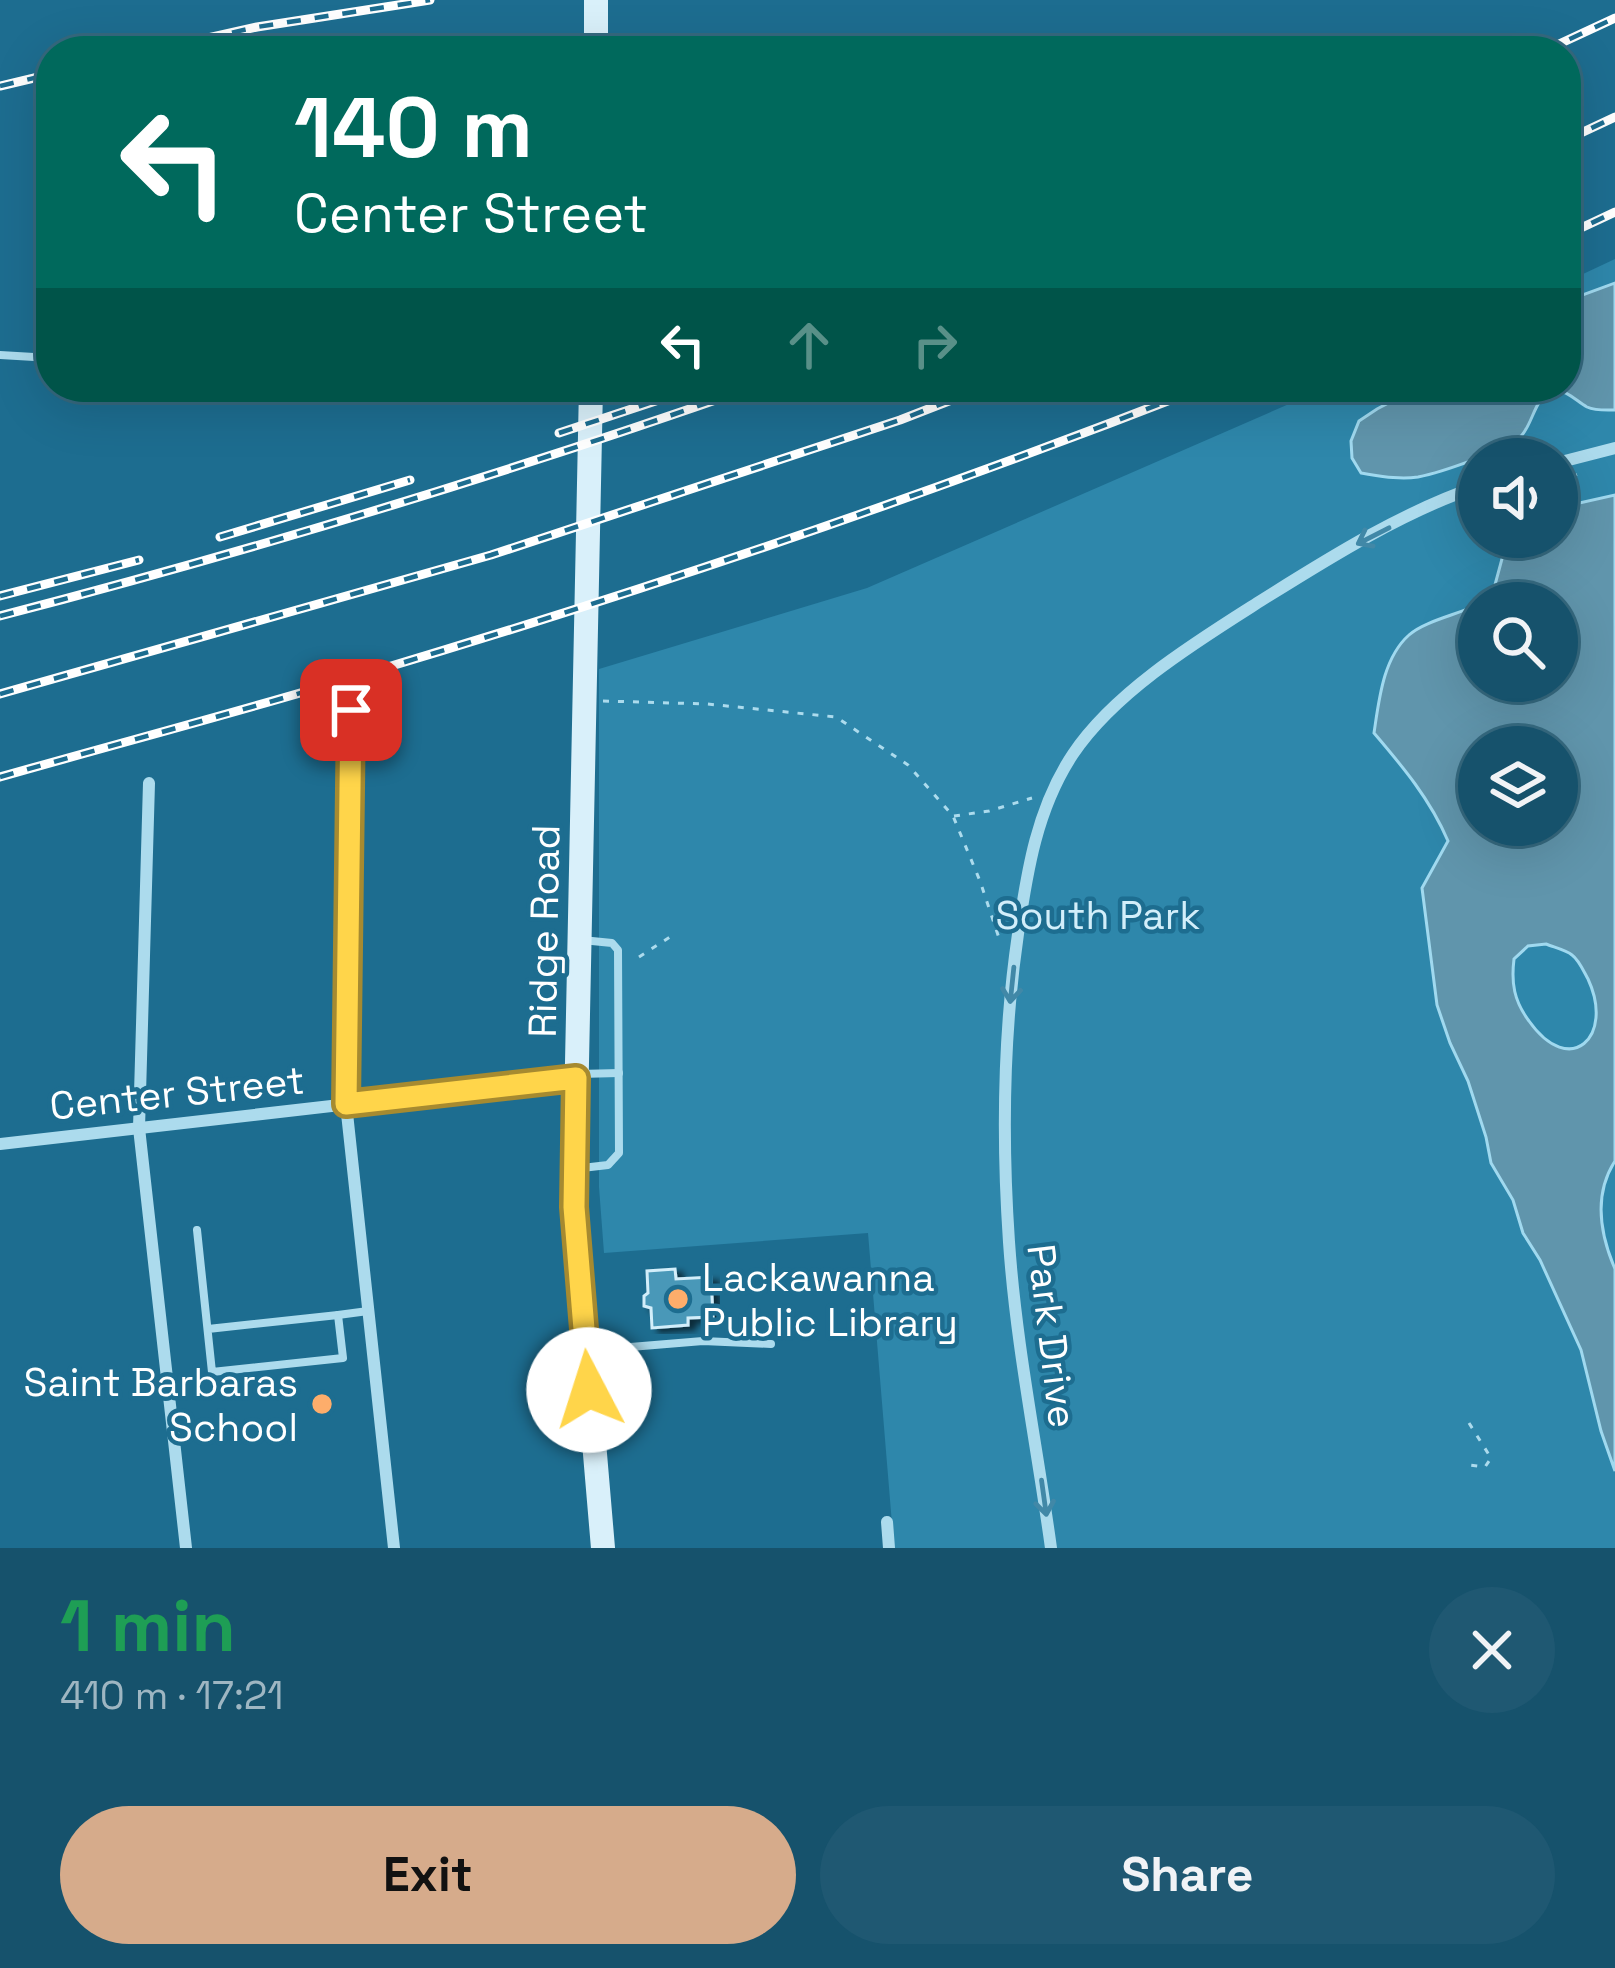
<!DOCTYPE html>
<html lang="en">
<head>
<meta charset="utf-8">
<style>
	body { margin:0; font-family:"Space Grotesk",sans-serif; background:#1f5872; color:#f1f3f6; height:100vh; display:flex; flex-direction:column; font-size:45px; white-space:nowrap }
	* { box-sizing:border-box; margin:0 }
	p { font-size:39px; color:#9eb6c2 }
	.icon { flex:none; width:66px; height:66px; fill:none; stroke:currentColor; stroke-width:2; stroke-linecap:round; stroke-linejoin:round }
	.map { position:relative; height:1548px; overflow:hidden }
	.panel { display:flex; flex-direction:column; background:#16526c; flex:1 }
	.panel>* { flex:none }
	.banner { position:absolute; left:36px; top:36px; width:1545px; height:366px; border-radius:48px; box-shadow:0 12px 48px #0002,0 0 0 3px #35697f; background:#00695c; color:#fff; overflow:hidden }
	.fabs { position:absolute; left:1458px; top:438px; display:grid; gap:24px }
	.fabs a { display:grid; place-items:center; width:120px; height:120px; border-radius:50%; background:#16526c; box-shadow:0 12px 48px #0002,0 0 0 3px #35697f; font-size:60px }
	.pin { position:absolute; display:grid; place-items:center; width:102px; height:102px; color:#fff; margin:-51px; border-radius:24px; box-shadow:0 6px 18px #0006 }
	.me { position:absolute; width:132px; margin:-66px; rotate:355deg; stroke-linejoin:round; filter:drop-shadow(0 0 9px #0008) }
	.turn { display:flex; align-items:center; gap:42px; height:252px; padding:0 60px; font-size:54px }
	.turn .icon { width:156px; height:156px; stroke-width:2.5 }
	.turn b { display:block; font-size:84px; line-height:102px }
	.lanes { display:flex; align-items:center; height:114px; padding:0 60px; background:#0003; justify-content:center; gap:60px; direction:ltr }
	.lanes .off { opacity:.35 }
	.round { display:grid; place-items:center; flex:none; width:126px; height:126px; border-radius:63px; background:#1f5872 }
	.headline { display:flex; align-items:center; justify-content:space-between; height:204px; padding:0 60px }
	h1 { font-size:72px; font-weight:700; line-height:90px; color:#1e9e55 }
	.action { display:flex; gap:24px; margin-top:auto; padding:24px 60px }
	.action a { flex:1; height:138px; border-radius:72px; background:#d6ab8b; color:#111; font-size:48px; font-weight:700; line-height:138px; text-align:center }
	.action a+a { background:#1f5872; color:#f1f3f6 }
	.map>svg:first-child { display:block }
	.green { fill:#2e87ab; fill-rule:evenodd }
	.water { fill:#6095ac; stroke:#a0d9ef; stroke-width:3; fill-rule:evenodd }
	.building { fill:#4a98b8; stroke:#d2eefa; stroke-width:3; filter:url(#shadow) }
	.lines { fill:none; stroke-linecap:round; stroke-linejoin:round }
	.path { stroke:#acdbed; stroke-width:3; stroke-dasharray:6 9; stroke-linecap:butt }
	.lane { stroke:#acdbed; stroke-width:8 }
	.street { stroke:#acdbed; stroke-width:12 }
	.secondary { stroke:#d9f0fa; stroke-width:24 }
	.rail-casing { stroke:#fff; stroke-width:9 }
	.rail { stroke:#1d6d90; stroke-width:4.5; stroke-dasharray:14; stroke-linecap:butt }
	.oneway { stroke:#4188a7 }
	.route-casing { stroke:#a68a30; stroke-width:30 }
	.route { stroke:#ffd54a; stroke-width:21 }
	.poi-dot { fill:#fdad6b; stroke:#1d6d90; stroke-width:4.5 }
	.labels { text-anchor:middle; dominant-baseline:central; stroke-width:9; stroke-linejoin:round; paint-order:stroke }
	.park-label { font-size:39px; fill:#d2eefa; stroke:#1d6d90 }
	.street-label { font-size:39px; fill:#fff; stroke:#1d6d90 }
	.poi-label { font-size:39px; fill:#fff; stroke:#1d6d90; text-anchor:start }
</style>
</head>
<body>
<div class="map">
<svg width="1615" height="1548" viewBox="0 0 1615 1548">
	<defs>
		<filter id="shadow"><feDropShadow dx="7" dy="4" stdDeviation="3" flood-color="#0009"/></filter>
	</defs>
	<rect width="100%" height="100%" fill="#1d6d90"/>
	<!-- green -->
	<path class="green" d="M1615 259V1548H894L868 1233 604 1253 599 1187V669L867 588 1328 387H1566V282ZM1479 459H1557V537H1479ZM1479 603H1557V681H1479ZM1479 747H1557V825H1479Z"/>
	<!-- water -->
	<g class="water">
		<path d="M1615 283V410C1606 410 1596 411 1587 407 1577 402 1567 389 1554 391 1535 395 1534 421 1522 435 1508 450 1439 473 1418 477 1399 480 1380 476 1361 473L1352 458 1351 441 1359 421 1377 409 1419 387H1566V301Z"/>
		<path d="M1615 495V1161C1593 1195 1600 1234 1615 1269V1471L1601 1431 1581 1350 1540 1260 1523 1233 1513 1200 1491 1163 1486 1137 1468 1081 1450 1043 1437 1005 1422 888 1448 841C1430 799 1403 767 1374 733 1379 700 1383 658 1409 635 1424 621 1460 614 1479 604V681H1557V603H1480L1492 596 1503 555 1513 537H1557V508ZM1479 747H1557V825H1479ZM1546 944C1553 947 1566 950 1572 955 1579 960 1584 972 1588 979 1615 1037 1570 1079 1529 1021 1514 1001 1511 983 1514 959L1528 946Z"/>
	</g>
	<!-- building -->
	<polygon class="building" points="675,1269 676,1279 711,1277 713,1317 688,1318 688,1325 652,1328 651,1308 644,1306 644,1296 648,1293 647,1271"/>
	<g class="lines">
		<!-- path -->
		<g class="path">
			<polyline points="1557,481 1585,472"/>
			<polyline points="1483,545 1489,537"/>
			<polyline points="603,701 707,704 836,717 908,765 953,816 980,881 1001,944"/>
			<polyline points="954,816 989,811 1032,798"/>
			<polyline points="639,957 676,933"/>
			<polyline points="1469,1423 1491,1458 1485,1467 1469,1465"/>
		</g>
		<!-- lane -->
		<g class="lane">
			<polyline points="0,355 51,358"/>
			<polyline points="582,940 612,943 618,950 619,1153 608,1165 582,1168"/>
			<polyline points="579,1074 619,1073"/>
			<polyline points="197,1230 212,1372 343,1358 338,1315 208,1329"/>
			<polyline points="338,1315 368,1311"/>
			<polyline points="594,1350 703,1341 771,1344"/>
		</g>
		<!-- street -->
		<g class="street">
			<polyline points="1557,463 1615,448"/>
			<polyline points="351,710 346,1104 394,1548"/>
			<polyline points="149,783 139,1128 186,1548"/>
			<polyline points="0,1144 576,1078"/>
			<polyline points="887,1522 889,1548"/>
			<path d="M1051 1548C1037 1446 1016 1345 1009 1242 1002 1140 1003 1036 1018 934 1027 871 1037 808 1073 754 1115 691 1199 640 1262 600 1329 558 1404 511 1479 486"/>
		</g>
		<!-- secondary -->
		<g class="secondary">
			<polyline points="596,51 596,0"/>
			<polyline points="591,387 574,1207 603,1548"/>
		</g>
		<defs>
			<g id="rail">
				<polyline points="150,51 257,27 430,0"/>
				<polyline points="1544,51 1615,18"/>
				<polyline points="0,86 51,74"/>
				<polyline points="1566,140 1615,117"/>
				<polyline points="1566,235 1615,212"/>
				<polyline points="559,433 698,387"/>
				<polyline points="220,537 410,480"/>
				<polyline points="0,596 139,560"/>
				<path d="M0 616C254 550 505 474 753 387"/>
				<polyline points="0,694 491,555 900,420 985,387"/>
				<path d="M0 777C123 742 246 710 368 673 651 589 930 494 1204 387"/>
			</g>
		</defs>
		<!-- rail casing -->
		<use href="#rail" class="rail-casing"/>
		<!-- rail -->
		<use href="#rail" class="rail"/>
	</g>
	<!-- one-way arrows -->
	<defs><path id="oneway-shaft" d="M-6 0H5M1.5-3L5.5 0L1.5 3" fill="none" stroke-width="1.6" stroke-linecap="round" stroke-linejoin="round" transform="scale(3)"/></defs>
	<g class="oneway">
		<use href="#oneway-shaft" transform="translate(1373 536) rotate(153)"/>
		<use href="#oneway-shaft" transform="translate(1012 985) rotate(96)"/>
		<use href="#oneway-shaft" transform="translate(1044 1498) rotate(82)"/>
	</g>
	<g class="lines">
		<defs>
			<polyline id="route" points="351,710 346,1104 576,1078 574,1207 589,1390"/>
		</defs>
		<!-- route casing -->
		<use href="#route" class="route-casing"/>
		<!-- route -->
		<use href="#route" class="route"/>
	</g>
	<!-- markers -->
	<g class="poi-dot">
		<circle cx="678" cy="1299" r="12"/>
		<circle cx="322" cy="1404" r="12"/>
	</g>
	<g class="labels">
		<!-- park labels -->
		<g class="park-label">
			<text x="1098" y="915">South Park</text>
		</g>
		<!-- street labels -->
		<g class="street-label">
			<text transform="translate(544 931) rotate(-89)">Ridge Road</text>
			<text transform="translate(177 1093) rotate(-6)">Center Street</text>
			<text transform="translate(1052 1336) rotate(83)">Park Drive</text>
		</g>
		<!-- poi labels -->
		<g class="poi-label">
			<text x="702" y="1277">Lackawanna<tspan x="702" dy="45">Public Library</tspan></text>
			<text x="298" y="1382" text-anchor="end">Saint Barbaras<tspan x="298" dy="45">School</tspan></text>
		</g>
	</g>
</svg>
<div class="fabs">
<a><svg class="icon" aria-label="sound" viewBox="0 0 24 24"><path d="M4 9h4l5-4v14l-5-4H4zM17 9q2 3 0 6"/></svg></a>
<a><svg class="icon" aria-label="search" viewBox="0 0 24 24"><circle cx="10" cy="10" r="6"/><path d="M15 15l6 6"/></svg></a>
<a><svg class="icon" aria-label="layers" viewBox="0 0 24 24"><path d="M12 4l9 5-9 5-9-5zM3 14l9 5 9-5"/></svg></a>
</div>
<div class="pin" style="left:351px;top:710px;background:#d93025"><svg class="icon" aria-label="arrive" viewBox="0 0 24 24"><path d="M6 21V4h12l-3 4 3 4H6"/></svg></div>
<svg class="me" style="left:589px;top:1390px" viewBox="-20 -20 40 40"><circle r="19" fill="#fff"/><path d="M0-13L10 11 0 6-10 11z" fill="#ffd54a"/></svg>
<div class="banner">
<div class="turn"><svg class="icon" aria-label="left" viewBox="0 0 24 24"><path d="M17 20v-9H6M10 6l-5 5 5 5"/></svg><div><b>140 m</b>Center Street</div></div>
<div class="lanes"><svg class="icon" aria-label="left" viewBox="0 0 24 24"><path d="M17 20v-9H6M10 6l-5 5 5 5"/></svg><svg class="icon off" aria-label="ahead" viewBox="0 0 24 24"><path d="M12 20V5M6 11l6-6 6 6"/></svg><svg class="icon off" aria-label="right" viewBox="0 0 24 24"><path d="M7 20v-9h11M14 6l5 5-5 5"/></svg></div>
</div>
</div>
<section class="panel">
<div class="headline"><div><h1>1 min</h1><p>410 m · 17:21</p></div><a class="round"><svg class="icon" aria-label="close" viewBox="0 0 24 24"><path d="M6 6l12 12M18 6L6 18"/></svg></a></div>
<div class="action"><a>Exit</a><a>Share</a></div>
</section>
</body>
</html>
